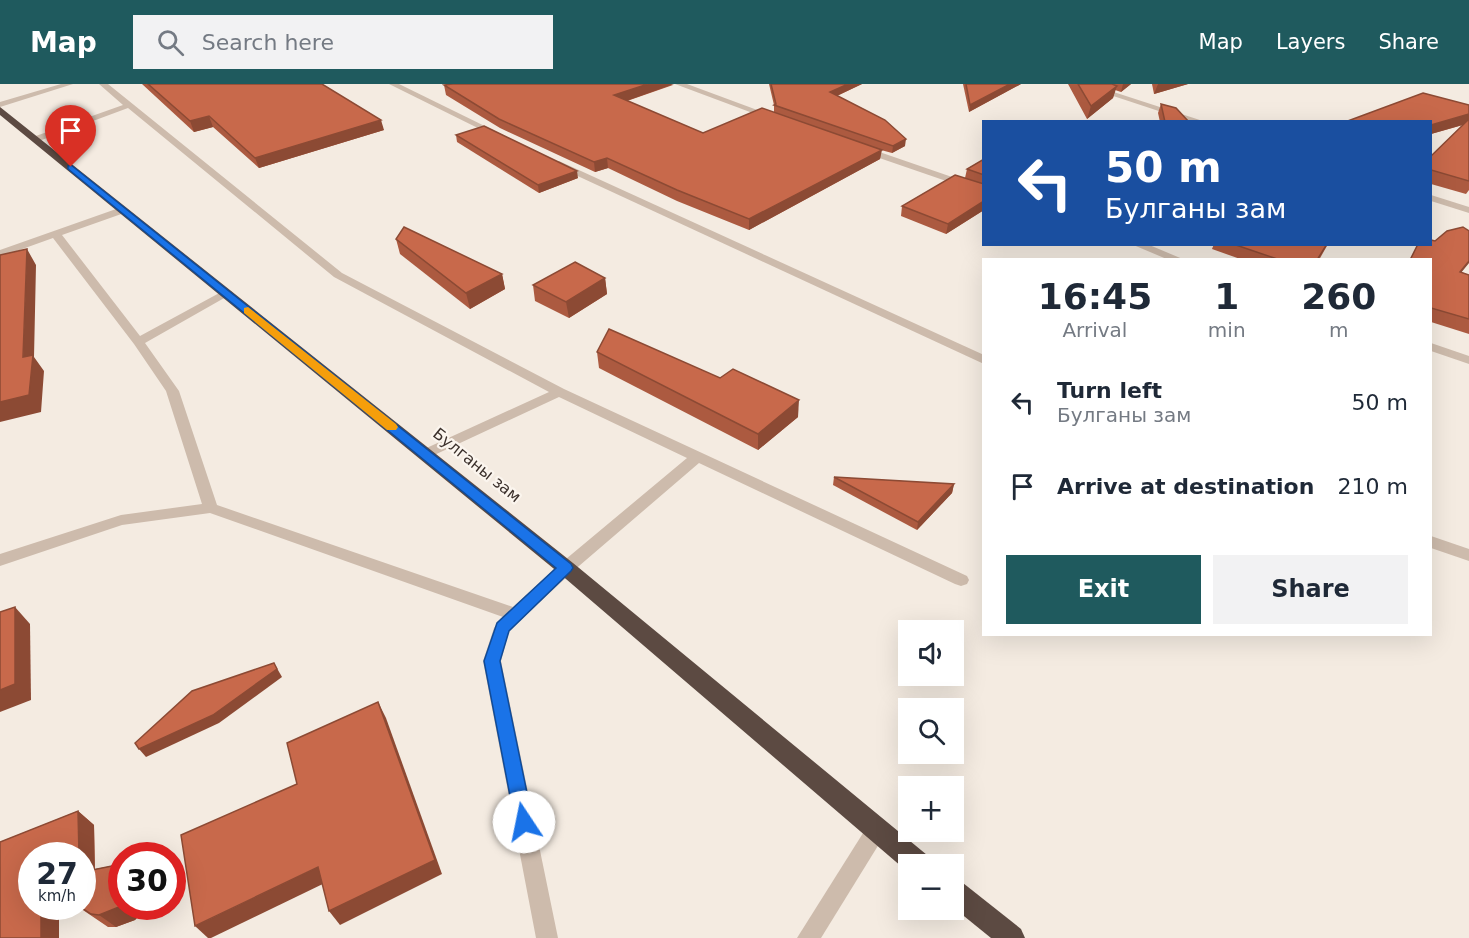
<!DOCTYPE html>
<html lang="en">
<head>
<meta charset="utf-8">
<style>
	body { margin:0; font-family:"DejaVu Sans",sans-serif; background:#f2f2f3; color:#1f2937; height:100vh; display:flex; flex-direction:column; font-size:22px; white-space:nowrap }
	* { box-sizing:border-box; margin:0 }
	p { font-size:20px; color:#747a83 }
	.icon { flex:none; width:33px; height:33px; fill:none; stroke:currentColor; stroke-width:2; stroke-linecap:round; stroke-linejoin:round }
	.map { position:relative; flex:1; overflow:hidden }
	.side { position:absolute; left:982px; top:174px; width:450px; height:378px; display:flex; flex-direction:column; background:#fff; border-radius:0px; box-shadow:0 6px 24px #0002 }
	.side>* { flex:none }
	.banner { position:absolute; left:982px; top:36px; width:450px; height:126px; border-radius:0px; box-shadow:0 6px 24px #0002; background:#1a4fa0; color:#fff; overflow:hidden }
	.controls { position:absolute; left:898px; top:536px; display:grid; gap:12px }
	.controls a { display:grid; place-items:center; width:66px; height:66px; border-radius:0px; background:#fff; box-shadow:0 6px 24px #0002; font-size:30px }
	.speed { position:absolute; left:18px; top:758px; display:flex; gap:12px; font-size:30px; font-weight:700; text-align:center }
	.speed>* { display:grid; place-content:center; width:78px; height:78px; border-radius:50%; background:#fff; box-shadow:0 6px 24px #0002; line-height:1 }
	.speed small { font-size:15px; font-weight:400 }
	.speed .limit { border:9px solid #d22; background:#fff; color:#111 }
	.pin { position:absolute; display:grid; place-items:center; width:51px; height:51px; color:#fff; margin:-62px -26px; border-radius:50% 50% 50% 0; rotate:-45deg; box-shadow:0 0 6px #0007 }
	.pin .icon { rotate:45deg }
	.me { position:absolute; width:66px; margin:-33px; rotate:349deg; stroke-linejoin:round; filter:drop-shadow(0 0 4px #0008) }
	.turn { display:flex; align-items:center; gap:21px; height:126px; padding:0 24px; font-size:27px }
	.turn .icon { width:78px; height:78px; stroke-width:2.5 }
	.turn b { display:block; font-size:42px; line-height:51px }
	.eta { display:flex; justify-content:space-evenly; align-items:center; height:102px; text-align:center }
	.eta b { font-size:36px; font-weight:700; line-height:42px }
	.primary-button { display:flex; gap:12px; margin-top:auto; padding:12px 24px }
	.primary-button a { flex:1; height:69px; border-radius:0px; background:#1f5a5e; color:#fff; font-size:24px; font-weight:700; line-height:69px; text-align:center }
	.primary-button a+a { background:#f2f2f3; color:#1f2937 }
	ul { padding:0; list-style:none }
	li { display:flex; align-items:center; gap:18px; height:84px; padding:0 24px }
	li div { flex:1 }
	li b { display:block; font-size:22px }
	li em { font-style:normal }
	header { display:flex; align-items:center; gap:36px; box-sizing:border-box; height:84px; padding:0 30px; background:#1f5a5e; color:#fff }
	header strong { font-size:28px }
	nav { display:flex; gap:33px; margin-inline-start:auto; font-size:21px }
	.search { width:420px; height:54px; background:#f2f2f3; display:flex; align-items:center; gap:15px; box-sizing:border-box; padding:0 21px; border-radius:0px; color:#747a83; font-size:22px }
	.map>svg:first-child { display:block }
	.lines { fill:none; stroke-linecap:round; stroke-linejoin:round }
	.street { fill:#cdbbac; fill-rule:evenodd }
	.highway { fill:#5c4a42; fill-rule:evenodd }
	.wall { fill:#ac5a40 }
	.shaded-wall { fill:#8c4a34 }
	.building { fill:#c8694b; stroke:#8c4a34; stroke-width:1.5 }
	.route { fill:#1a73e8; stroke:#114b97; stroke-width:1.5 }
	.slow { fill:#f59e0b }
	.labels { text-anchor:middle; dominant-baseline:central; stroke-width:4.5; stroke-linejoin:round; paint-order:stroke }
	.street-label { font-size:16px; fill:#3b302b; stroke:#fbf5ee }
</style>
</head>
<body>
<header>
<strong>Map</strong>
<div class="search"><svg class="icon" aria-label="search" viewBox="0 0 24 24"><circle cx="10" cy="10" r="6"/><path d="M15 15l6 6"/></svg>Search here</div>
<nav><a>Map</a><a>Layers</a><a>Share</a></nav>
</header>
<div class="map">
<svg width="1469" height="854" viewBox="0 0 1469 854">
	<rect width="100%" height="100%" fill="#f4ebe1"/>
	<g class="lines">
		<!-- street -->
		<g class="street">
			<polygon points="61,0 73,0 0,23 0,18"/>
			<polygon points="99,0 108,0 342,189 564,305 967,492 969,496 967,500 961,502 955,500 699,379 572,488 509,547 501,577 558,854 536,854 483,577 494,544 503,533 210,429 122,441 0,482 0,470 121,431 202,420 166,307 134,260 53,154 0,173 0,166 119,124 127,124 127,128 62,151 140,252 223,207 231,207 233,209 145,259 179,307 217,421 513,523 560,480 687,374 559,313 430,373 420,373 418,370 420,367 549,308 334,193 128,24 39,57 33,57 33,53 123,21"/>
			<polygon points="389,0 399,0 503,51 496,53"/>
			<polygon points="675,0 687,0 776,33 769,35"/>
			<polygon points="1077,0 1089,0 1206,38 1192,38"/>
			<polygon points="862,62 984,104 984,110 859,67 858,65"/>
			<polygon points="559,77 984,271 984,280 556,82 554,80"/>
			<polygon points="1431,111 1469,123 1469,129 1431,117"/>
			<polygon points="1131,160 1147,160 1185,176 1169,176"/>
			<polygon points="1431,259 1469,272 1469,280 1431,267"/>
			<polygon points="1431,452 1469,465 1469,477 1431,464"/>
			<polygon points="877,735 884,738 887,745 884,752 821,854 797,854 870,738"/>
		</g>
		<!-- highway -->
		<g class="highway">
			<polygon points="0,23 573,479 927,771 931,780 909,780 909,789 559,489 0,31"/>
			<polygon points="954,795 963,799 1021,845 1025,854 991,854 954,824"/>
		</g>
	</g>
	<!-- wall -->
	<g class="wall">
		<polygon points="142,0 322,0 384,46 259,84 213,43 194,48"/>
		<polygon points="769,0 862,0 837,12 905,62 892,69 881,66 880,75 749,146 677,117 608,84 595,88 500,44 446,11 444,1 673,1 627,17 703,49 774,28 774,21"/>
		<polygon points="963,0 1021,0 969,28"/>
		<polygon points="1068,0 1131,0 1121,8 1115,6 1113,14 1087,35"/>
		<polygon points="1152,0 1188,0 1154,10"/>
		<polygon points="1161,20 1189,38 1160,38 1158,29"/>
		<polygon points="1469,21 1469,106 1466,110 1431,100 1431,72 1463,41 1431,50 1431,38"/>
		<polygon points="456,51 578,94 539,109 457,58"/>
		<polygon points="984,75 984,126 946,150 901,132 902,122 965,94 967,85"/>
		<polygon points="396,155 502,190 505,205 470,225 400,170"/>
		<polygon points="1214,160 1328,160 1319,176 1243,176 1212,165"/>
		<polygon points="1431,176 1469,191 1469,250 1431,238"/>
		<polygon points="605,194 607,210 569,234 535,217 533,201"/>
		<polygon points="597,268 720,294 798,333 758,366 599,284"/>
		<polygon points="834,393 954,400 952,409 917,446 833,401"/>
		<polygon points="78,727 94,741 95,785 122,780 122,822 148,822 135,836 116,843 108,843 77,822 82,822 82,771 32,771 32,822 59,822 59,854 0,854 0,758"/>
	</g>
	<!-- shaded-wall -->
	<g class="shaded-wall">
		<polygon points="648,0 674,0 615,21 614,11"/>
		<polygon points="848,0 862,0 830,15 830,8"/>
		<polygon points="1010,0 1021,0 969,28 970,21"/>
		<polygon points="1123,0 1131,0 1121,8"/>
		<polygon points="1158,0 1188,0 1154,10"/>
		<polygon points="1117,2 1113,14 1087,35 1091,22"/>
		<polygon points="1469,30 1469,39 1431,50 1431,41"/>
		<polygon points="209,32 213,43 194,48 190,37"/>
		<polygon points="381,36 384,46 259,84 255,74"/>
		<polygon points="906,55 905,62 892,69 893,62"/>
		<polygon points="882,66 880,75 749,146 749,135"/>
		<polygon points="607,74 608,84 595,88 594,78"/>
		<polygon points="577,87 578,94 539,109 538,101"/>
		<polygon points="984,117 984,126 946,150 948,140"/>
		<polygon points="27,165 36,181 34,273 44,287 41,328 0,338 0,318 23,273"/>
		<polygon points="1469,177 1469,179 1452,200 1460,188"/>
		<polygon points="502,190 505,205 470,225 466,209"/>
		<polygon points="605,194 607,210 569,234 566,218"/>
		<polygon points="799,316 798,333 758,366 758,350"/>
		<polygon points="954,400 952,409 917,446 918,438"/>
		<polygon points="15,523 30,540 31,616 0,628 0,606"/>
		<polygon points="274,579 282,593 219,639 146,673 139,665"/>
		<polygon points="378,618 386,634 442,790 340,841 329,827"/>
		<polygon points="78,727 94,741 95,802 82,791 82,771 79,771"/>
		<polygon points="318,783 329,797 211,854 208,854 195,842"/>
		<polygon points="122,821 122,822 148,822 135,836 116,843 99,831"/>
		<rect x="41" y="822" width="18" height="32"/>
	</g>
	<!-- building -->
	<g class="building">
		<polygon points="148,0 322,0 381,36 255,74 209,32 190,37"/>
		<polygon points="453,0 648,0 614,11 703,49 762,24 882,66 749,135 677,106 607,74 594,78 499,35 444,1"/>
		<polygon points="771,0 848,0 830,8 885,36 906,55 893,62 774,21 776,20"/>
		<polygon points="966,0 1010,0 970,21"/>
		<polygon points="1078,0 1112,0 1117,2 1091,22"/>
		<polygon points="1423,9 1469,21 1469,30 1431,41 1431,38 1345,38"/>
		<polygon points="1161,20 1176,24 1189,38 1165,38"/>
		<polygon points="1469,35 1469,97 1431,86 1431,72"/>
		<polygon points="484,42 577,87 538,101 456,51"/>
		<polygon points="984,75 984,91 967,85"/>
		<polygon points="955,91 984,100 984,117 948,140 902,122"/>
		<polygon points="404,143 502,190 466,209 396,155"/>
		<polygon points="1463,143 1469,147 1469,177 1460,188 1469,191 1469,235 1431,224 1431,176 1410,176 1418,160 1431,160 1431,156 1435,157 1447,147"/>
		<polygon points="1233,160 1327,160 1317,176 1280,176"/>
		<polygon points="27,165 23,273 33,271 29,311 0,318 0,171"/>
		<polygon points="575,178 605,194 566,218 533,201"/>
		<polygon points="609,245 720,294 733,285 799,316 758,350 597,268"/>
		<polygon points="834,393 954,400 918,438"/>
		<polygon points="15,523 15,600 0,606 0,528"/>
		<polygon points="274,579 277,585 213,631 139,665 135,659 192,607"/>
		<polygon points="378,618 435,776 329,827 318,783 195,842 181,751 297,700 287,659"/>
		<polygon points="78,727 79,771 32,771 32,822 41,822 41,854 0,854 0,758"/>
		<polygon points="122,780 122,821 119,823 99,831 91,830 79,822 82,822 82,788"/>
	</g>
	<!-- route -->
	<polygon class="route" points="71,81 571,480 573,484 571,487 509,547 500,577 533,738 530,745 524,747 517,745 515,738 484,577 497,539 556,484 68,85 68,82"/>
	<!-- slow -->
	<polygon class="slow" points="248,223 396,340 398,343 396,346 387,346 244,229 244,224"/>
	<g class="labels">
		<!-- street labels -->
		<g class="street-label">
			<text transform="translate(477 381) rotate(39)">Булганы зам</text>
		</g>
	</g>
</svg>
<div class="controls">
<a><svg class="icon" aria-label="sound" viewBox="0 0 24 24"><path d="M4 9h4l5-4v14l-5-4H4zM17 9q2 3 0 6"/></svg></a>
<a><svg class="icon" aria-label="search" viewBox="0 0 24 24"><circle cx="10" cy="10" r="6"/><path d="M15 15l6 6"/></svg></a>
<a>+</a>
<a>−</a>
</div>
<div class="speed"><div>27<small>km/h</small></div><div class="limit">30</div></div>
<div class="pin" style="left:71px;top:83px;background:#d93025"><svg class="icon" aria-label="arrive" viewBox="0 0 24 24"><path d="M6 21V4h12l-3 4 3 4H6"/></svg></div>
<svg class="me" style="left:524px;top:738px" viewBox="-20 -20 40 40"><circle r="19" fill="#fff"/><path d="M0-13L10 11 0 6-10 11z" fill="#1a73e8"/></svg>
<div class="banner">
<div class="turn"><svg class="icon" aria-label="left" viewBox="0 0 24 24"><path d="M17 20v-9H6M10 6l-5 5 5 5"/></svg><div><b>50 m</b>Булганы зам</div></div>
</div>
<section class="side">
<div class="eta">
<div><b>16:45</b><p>Arrival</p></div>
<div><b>1</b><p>min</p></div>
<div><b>260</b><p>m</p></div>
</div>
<ul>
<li><svg class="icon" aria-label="left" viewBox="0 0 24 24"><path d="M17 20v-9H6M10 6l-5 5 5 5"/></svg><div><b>Turn left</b><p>Булганы зам</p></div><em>50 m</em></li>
<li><svg class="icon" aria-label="arrive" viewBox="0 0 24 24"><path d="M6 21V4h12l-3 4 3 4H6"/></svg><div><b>Arrive at destination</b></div><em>210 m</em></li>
</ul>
<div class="primary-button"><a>Exit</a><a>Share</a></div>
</section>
</div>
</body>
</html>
